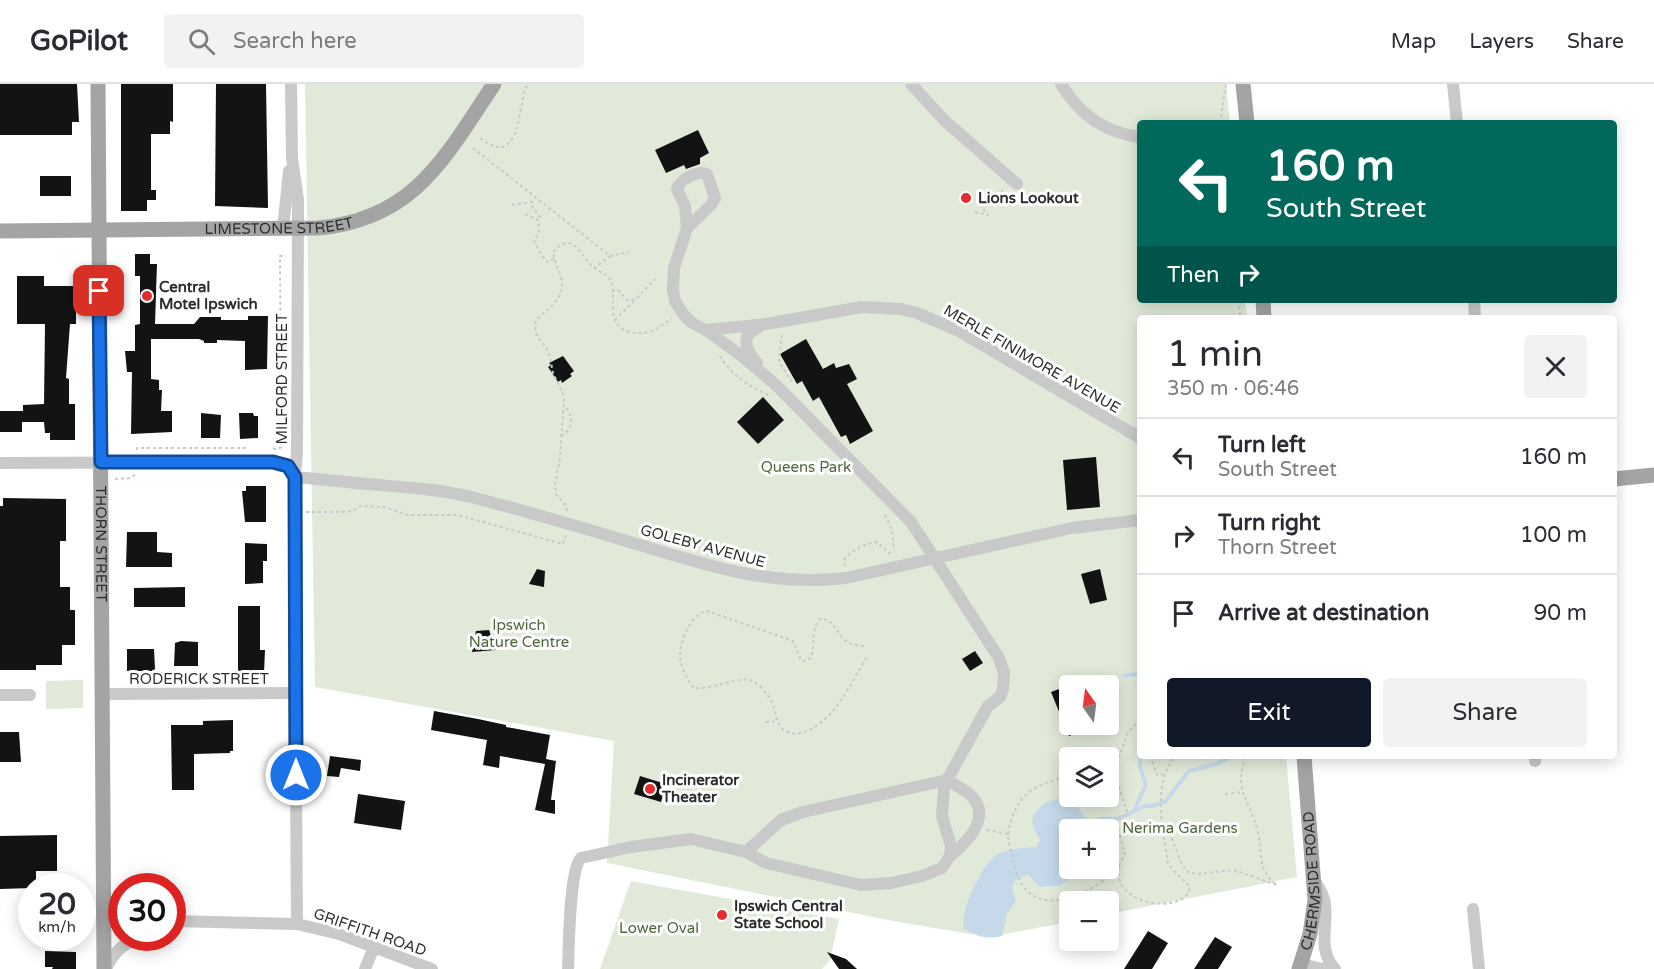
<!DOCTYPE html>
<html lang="en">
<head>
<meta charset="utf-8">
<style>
	body { margin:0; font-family:"Varela Round",sans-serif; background:#f2f2f3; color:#2b2b33; height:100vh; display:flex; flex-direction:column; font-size:22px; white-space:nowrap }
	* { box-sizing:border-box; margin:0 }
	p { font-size:20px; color:#7c7c81 }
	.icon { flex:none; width:33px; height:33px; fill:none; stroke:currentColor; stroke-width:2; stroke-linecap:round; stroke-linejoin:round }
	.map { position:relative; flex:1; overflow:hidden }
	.side { position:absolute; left:1137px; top:231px; width:480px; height:444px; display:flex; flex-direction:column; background:#fff; border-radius:6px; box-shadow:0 3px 15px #0003 }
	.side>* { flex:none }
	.guide { position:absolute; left:1137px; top:36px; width:480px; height:183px; border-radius:6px; box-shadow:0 3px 15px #0003; background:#00695c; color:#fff; overflow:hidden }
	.needle { width:39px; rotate:346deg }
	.controls { position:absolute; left:1059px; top:591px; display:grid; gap:12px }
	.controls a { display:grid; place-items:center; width:60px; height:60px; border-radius:6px; background:#fff; box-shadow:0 3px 15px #0003; font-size:30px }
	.speed { position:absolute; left:18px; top:789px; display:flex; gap:12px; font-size:30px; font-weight:700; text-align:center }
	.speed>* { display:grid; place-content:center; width:78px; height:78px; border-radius:50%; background:#fff; box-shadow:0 3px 15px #0003; line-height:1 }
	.speed small { font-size:15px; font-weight:400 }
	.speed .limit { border:9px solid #d22; background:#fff; color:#111 }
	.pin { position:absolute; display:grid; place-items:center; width:51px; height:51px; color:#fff; margin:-26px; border-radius:12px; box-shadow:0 3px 9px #0006 }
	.me { position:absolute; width:66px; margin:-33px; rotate:0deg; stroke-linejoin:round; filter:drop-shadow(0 0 4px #0008) }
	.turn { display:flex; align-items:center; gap:21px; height:126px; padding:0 30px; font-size:27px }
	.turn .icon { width:78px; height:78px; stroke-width:2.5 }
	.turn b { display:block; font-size:42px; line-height:51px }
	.then { display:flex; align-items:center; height:57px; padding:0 30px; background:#0003; gap:12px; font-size:22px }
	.round { display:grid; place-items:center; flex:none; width:63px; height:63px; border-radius:6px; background:#f2f2f3 }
	.headline { display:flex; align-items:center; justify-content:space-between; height:102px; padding:0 30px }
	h1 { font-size:36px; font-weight:600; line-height:45px }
	.primary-button { display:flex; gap:12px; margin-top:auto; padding:12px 30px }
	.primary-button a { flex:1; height:69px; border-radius:6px; background:#111827; color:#fff; font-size:24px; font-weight:600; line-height:69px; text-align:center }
	.primary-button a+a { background:#f2f2f3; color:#2b2b33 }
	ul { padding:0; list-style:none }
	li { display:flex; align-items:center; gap:18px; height:78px; padding:0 30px; border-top:2px solid #e1e1e2 }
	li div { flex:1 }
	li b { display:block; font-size:22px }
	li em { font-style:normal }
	header { display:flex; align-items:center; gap:36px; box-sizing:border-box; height:84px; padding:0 30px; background:#fff; border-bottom:2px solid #e1e1e2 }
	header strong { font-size:28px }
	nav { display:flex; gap:33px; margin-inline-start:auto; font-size:21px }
	.search { width:420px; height:54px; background:#f2f2f3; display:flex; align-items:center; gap:15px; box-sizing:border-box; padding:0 21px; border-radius:6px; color:#7c7c81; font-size:22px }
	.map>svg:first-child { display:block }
	.green { fill:#e1ead9; fill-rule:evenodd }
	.water { fill:#c5d9eb }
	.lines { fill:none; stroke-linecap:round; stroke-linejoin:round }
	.stream { stroke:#c5d9eb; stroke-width:4 }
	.building { fill:#131313 }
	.path { stroke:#c9c9c9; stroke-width:2; stroke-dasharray:3 3; stroke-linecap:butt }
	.minor { stroke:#c9c9c9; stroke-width:12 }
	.major { stroke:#a4a4a4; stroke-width:15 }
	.route-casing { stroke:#114b97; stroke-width:15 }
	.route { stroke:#1a73e8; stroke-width:10 }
	.poi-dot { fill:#e52c2e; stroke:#fff; stroke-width:2 }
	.labels { text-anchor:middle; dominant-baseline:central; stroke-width:6; stroke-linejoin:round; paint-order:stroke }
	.poi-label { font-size:15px; font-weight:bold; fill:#2c2c2c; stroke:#fff; text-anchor:start }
	.street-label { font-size:15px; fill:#2c2c2c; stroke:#fff }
	.park-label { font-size:15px; fill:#4c673a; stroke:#fff }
</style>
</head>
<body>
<header>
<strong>GoPilot</strong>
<div class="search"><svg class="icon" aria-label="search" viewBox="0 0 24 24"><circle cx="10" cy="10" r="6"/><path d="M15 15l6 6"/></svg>Search here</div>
<nav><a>Map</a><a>Layers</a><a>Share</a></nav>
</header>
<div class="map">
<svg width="1654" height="885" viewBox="0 0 1654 885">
	<rect width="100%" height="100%" fill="#fff"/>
	<!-- green -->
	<g class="green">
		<path d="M305 0H1226L1230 39H1140V216H1245L1247 234H1140V672H1286L1297 793 1109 830 1108 818H1070L1069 838 989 853 898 838 607 779 614 657 315 603ZM1070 602H1108V640H1070ZM1070 674H1108V712H1070ZM1070 746H1108V784H1070Z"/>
		<polygon points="83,596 83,624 46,625 46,597"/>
		<polygon points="631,797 839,835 830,876 822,885 600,885"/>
	</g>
	<!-- water -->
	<path class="water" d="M1057 715C1079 719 1080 727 1092 743V745L1070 746V784L1086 785 1059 802 1040 803 1028 791 1016 795 1012 804 1016 817 1007 830 1002 852C986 856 978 852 964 845 959 829 981 782 995 772 1007 764 1023 764 1036 763L1040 756C1029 737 1029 733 1046 718Z"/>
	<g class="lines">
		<!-- stream -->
		<g class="stream">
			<polyline points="1125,591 1140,590"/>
			<polyline points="1134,727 1146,700 1140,683 1141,672"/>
			<polyline points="1089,740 1103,735 1116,736 1145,722 1153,722 1165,718 1189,687 1216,680 1232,672"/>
		</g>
	</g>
	<!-- building -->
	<g class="building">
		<polygon points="0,0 77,0 79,38 72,38 72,51 0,51"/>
		<polygon points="121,0 173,0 173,38 170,37 170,50 151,50 151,106 156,106 156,116 147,116 147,127 121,127"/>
		<polygon points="216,0 266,0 268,124 215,122"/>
		<polygon points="698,46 709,69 700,74 700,80 686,85 684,81 666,89 655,66"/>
		<rect x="40" y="92" width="31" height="20"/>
		<polygon points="135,170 150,170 150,180 157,180 155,240 194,240 200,233 221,233 221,236 248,236 248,232 268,232 267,285 245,286 245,257 217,256 217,259 204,259 204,257 199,255 151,255 151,295 159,296 159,306 162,306 161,327 172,327 172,348 131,350 132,288 127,288 125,267 135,267 135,241 140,240 140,192 135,192"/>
		<polygon points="17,192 44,192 44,202 76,202 76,240 70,240 66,294 69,295 69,320 75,320 75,356 50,356 50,349 45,349 44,338 22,338 22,348 0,348 0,327 23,327 23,321 44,320 45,240 17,240"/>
		<polygon points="806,255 823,285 834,279 836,284 849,280 857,295 847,300 873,347 850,360 846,351 841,353 819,313 813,317 802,297 797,300 780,270"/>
		<polygon points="563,272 574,287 570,290 572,292 562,299 561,296 558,298 548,283 551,281 549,279"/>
		<polygon points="763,313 784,336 758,360 737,338"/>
		<polygon points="201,329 221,331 220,354 201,354"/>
		<polygon points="239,329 253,329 254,332 258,332 258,354 240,355"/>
		<polygon points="1096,373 1100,423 1067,426 1063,376"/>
		<polygon points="246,402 266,402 266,438 245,438 242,407 246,407"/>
		<polygon points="3,414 66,415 66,457 60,457 60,503 70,503 70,526 75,526 75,561 62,561 62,581 36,581 36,586 0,586 0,422 3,422"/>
		<polygon points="127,448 157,448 157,468 172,469 172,483 126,483"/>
		<polygon points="245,459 267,460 267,477 263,477 263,499 245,500"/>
		<polygon points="537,485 545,487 544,503 529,500"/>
		<polygon points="1100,485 1107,516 1090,520 1081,490"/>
		<polygon points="185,503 185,523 134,523 134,504"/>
		<polygon points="238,522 260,522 260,566 265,566 264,589 238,588"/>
		<polygon points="489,546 496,566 472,568 476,547"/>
		<polygon points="181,557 198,558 198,582 174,582 175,559"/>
		<polygon points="127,565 154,565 155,585 152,587 127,587"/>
		<polygon points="975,567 983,579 970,587 962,575"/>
		<polygon points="1070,601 1070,640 1097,641 1069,652 1051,608"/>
		<polygon points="434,627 478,635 506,641 506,643 550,651 546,675 556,677 551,716 555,716 555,730 535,726 545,680 500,672 499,684 483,681 487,656 431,646"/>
		<polygon points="233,636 233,667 230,667 230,669 194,670 194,706 172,706 171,641 203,641 203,637"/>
		<polygon points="0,648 19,648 21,678 0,678"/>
		<polygon points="330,672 361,676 360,687 341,684 339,693 327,692"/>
		<polygon points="640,692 666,700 661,718 634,710"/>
		<polygon points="358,710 405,717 401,746 354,739"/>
		<polygon points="57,751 57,787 36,787 36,802 32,802 32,804 0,805 0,752"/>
		<polygon points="1148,847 1168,859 1152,885 1124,885"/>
		<polygon points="1215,853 1232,863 1218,885 1194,885"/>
		<polygon points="45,867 76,868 76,885 52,885 53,883 45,883"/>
		<polygon points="827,868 846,875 857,885 839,885"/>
	</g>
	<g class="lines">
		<!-- path -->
		<g class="path">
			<polyline points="1222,39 1221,31 1226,0"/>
			<path d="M480 54C519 85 518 29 525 5L528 0"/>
			<polyline points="473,64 610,172 594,184"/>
			<polyline points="512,121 532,118 531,121 540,133 538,136"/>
			<polyline points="975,128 988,131 981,122 981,115 997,113 1005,104"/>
			<polyline points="525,130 538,136 539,148 534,157 540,169 547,178 554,175"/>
			<polyline points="610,172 629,168"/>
			<polyline points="612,206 618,206 627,216 636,215 655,195"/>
			<polyline points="1239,216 1240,234"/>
			<polyline points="615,236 636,215"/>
			<polyline points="782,251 779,278 792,298"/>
			<path d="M720 272C731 291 749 302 768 311"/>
			<polyline points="285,352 281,337 280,172 286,172"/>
			<path d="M561 352C573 346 574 332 565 322"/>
			<polyline points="273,365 284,363"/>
			<polyline points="137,366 137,364 246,364"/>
			<polyline points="115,395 131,394 137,389"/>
			<path d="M567 427 566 422 556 410 555 400 560 374 564 315C562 305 557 298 553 289 551 283 552 276 549 270 544 255 532 256 536 236 550 223 568 213 560 190 557 182 554 176 553 168 572 146 579 169 591 181 598 188 609 190 612 199 615 209 611 222 614 232 617 249 638 252 652 247 659 244 665 238 672 235"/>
			<polyline points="306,428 339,428 352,427 361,422 384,423 408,431 458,431 563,460 566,451"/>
			<polyline points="885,431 892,446 894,465"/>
			<path d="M845 482 844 476C853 465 863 460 877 458L889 469 895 466"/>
			<path d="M864 562C833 561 845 541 821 534 809 546 816 561 811 574L805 577 801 576 793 557 707 527C692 529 681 555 680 569 679 580 687 596 694 604 712 606 741 591 752 597 762 602 771 613 774 624 776 630 776 637 780 642 784 648 793 651 800 649 833 641 850 600 867 573"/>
			<polyline points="766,638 777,637"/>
			<polyline points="1150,672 1157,691 1164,690"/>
			<polyline points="1108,682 1112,685 1115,691 1128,730 1115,734 1125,770 1119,782"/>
			<polyline points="1112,684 1120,671 1128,648 1140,636"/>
			<polyline points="1225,710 1242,708"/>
			<path d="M1162 741C1160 717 1159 692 1175 672"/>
			<path d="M987 746 1008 750C1008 760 1011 768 1014 777 1015 783 1016 790 1019 795 1040 838 1096 807 1119 783 1119 788 1118 793 1120 797 1128 820 1176 829 1189 808V802L1172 785 1168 779 1162 742C1175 749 1175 775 1188 788L1197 790 1234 786 1277 801C1256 787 1263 766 1257 745 1249 714 1233 707 1246 672"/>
			<path d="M1008 750C1016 708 1032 703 1070 691"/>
		</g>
		<!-- minor -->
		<g class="minor">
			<polyline points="291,0 292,74 298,116 298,134 297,368 294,404 297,840"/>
			<polyline points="911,0 945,37 1017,100"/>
			<path d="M1061 0C1079 30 1105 49 1140 53"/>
			<polyline points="1453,0 1457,39"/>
			<path d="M687 144 711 121 715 114 707 90C698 86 680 95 677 105L685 122 687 144 674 184 673 206 675 217 683 230 692 239 706 246 743 273 777 302 911 438 999 574 1004 589 1003 605 1000 613 988 622 947 696 944 705 942 732 951 762 950 772 942 784 922 792 891 799 861 801 766 779 746 768"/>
			<polyline points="283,145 289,87"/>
			<polyline points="1474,216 1475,234"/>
			<polyline points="706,246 766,240 862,223 901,225 917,229 959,247 1140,354"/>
			<path d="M757 279C750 270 743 262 748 250L759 243"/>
			<polyline points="0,379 273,378 288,382 295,393"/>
			<path d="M295 393C320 395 344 398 368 400 402 403 438 405 471 413 526 427 580 443 633 459 706 481 769 503 846 494L1072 444 1140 436"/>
			<polyline points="103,610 296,609"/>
			<polyline points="0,611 30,611"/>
			<polyline points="1535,677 1535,672"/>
			<path d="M947 696C955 701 969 707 974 715 990 736 965 760 950 772"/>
			<path d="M1315 797C1319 804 1324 811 1325 820 1328 844 1317 865 1335 885"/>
			<polyline points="1473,825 1479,885"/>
			<polyline points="104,836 122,837"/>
			<polyline points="172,837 297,840 339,850 432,885"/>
			<polyline points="1301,880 1323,885"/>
			<path d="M106 885C112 870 123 860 137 854"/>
			<polyline points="365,885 374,863"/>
			<path d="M568 885C569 865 569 786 581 774L631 763 691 755 746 768 781 736 803 728 947 696"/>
		</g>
		<!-- major -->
		<g class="major">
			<path id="s1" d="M98 0 104 885"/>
			<polyline points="1243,0 1247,39"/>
			<path id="s2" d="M0 147 318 144C415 135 445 73 494 0"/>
			<polyline points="1263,216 1264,234"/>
			<polyline points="1614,395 1654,391"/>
			<path id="s3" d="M1299 885 1310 850 1315 816 1304 672"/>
		</g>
	</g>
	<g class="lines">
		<defs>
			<polyline id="route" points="99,207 101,378 273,378 288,382 295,393 296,691"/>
		</defs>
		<!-- route casing -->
		<use href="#route" class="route-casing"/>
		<!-- route -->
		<use href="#route" class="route"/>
	</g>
	<!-- markers -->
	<g class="poi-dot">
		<circle cx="966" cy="114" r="6"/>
		<circle cx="147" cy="212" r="6"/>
		<circle cx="650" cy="705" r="6"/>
		<circle cx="722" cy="831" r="6"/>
	</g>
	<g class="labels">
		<!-- poi labels -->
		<g class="poi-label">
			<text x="978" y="114">Lions Lookout</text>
			<text x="159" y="203">Central<tspan x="159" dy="17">Motel Ipswich</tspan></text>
			<text x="662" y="696">Incinerator<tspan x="662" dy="17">Theater</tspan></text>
			<text x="734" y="822">Ipswich Central<tspan x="734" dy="17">State School</tspan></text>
		</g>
		<!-- street labels -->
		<g class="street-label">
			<text stroke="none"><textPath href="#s2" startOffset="279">LIMESTONE STREET</textPath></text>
			<text transform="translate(1032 275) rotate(30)">MERLE FINIMORE AVENUE</text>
			<text transform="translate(282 295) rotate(-90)">MILFORD STREET</text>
			<text stroke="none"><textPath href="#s1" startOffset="460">THORN STREET</textPath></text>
			<text transform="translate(703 462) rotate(15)">GOLEBY AVENUE</text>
			<text x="199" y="595">RODERICK STREET</text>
			<text stroke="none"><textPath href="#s3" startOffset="90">CHERMSIDE ROAD</textPath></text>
			<text transform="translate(370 848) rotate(19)">GRIFFITH ROAD</text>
		</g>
		<!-- park labels -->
		<g class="park-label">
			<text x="806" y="383">Queens Park</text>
			<text x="519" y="541">Ipswich<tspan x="519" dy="17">Nature Centre</tspan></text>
			<text x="1180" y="744">Nerima Gardens</text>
			<text x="659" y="844">Lower Oval</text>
		</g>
	</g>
</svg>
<div class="controls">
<a><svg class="needle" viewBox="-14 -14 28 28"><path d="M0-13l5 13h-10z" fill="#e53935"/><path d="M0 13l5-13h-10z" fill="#7c7c81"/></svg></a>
<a><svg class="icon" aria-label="layers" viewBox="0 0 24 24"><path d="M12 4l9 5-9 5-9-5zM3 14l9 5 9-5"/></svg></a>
<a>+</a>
<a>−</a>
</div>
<div class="speed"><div>20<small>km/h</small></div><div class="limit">30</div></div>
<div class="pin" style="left:99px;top:207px;background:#d93025"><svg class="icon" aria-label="arrive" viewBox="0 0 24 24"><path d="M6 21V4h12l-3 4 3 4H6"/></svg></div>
<svg class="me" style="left:296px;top:691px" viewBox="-20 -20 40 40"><circle r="17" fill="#1a73e8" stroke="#fff" stroke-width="3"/><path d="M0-11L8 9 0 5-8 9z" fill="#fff"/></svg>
<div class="guide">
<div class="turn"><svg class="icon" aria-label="left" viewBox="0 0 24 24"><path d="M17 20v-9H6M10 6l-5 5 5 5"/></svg><div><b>160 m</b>South Street</div></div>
<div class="then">Then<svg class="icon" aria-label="right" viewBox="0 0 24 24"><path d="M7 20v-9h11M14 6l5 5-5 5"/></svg></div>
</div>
<section class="side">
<div class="headline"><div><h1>1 min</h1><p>350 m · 06:46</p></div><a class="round"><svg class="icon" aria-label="close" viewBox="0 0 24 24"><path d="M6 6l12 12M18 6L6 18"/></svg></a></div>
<ul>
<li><svg class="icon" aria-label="left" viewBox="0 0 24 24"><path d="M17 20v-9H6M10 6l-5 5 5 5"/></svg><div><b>Turn left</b><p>South Street</p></div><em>160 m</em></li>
<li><svg class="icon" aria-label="right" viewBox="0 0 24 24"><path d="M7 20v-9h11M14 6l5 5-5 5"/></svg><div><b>Turn right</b><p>Thorn Street</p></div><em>100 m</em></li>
<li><svg class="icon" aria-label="arrive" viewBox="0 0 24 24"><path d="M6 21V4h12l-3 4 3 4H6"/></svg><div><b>Arrive at destination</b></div><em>90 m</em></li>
</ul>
<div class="primary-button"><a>Exit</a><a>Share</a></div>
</section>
</div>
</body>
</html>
